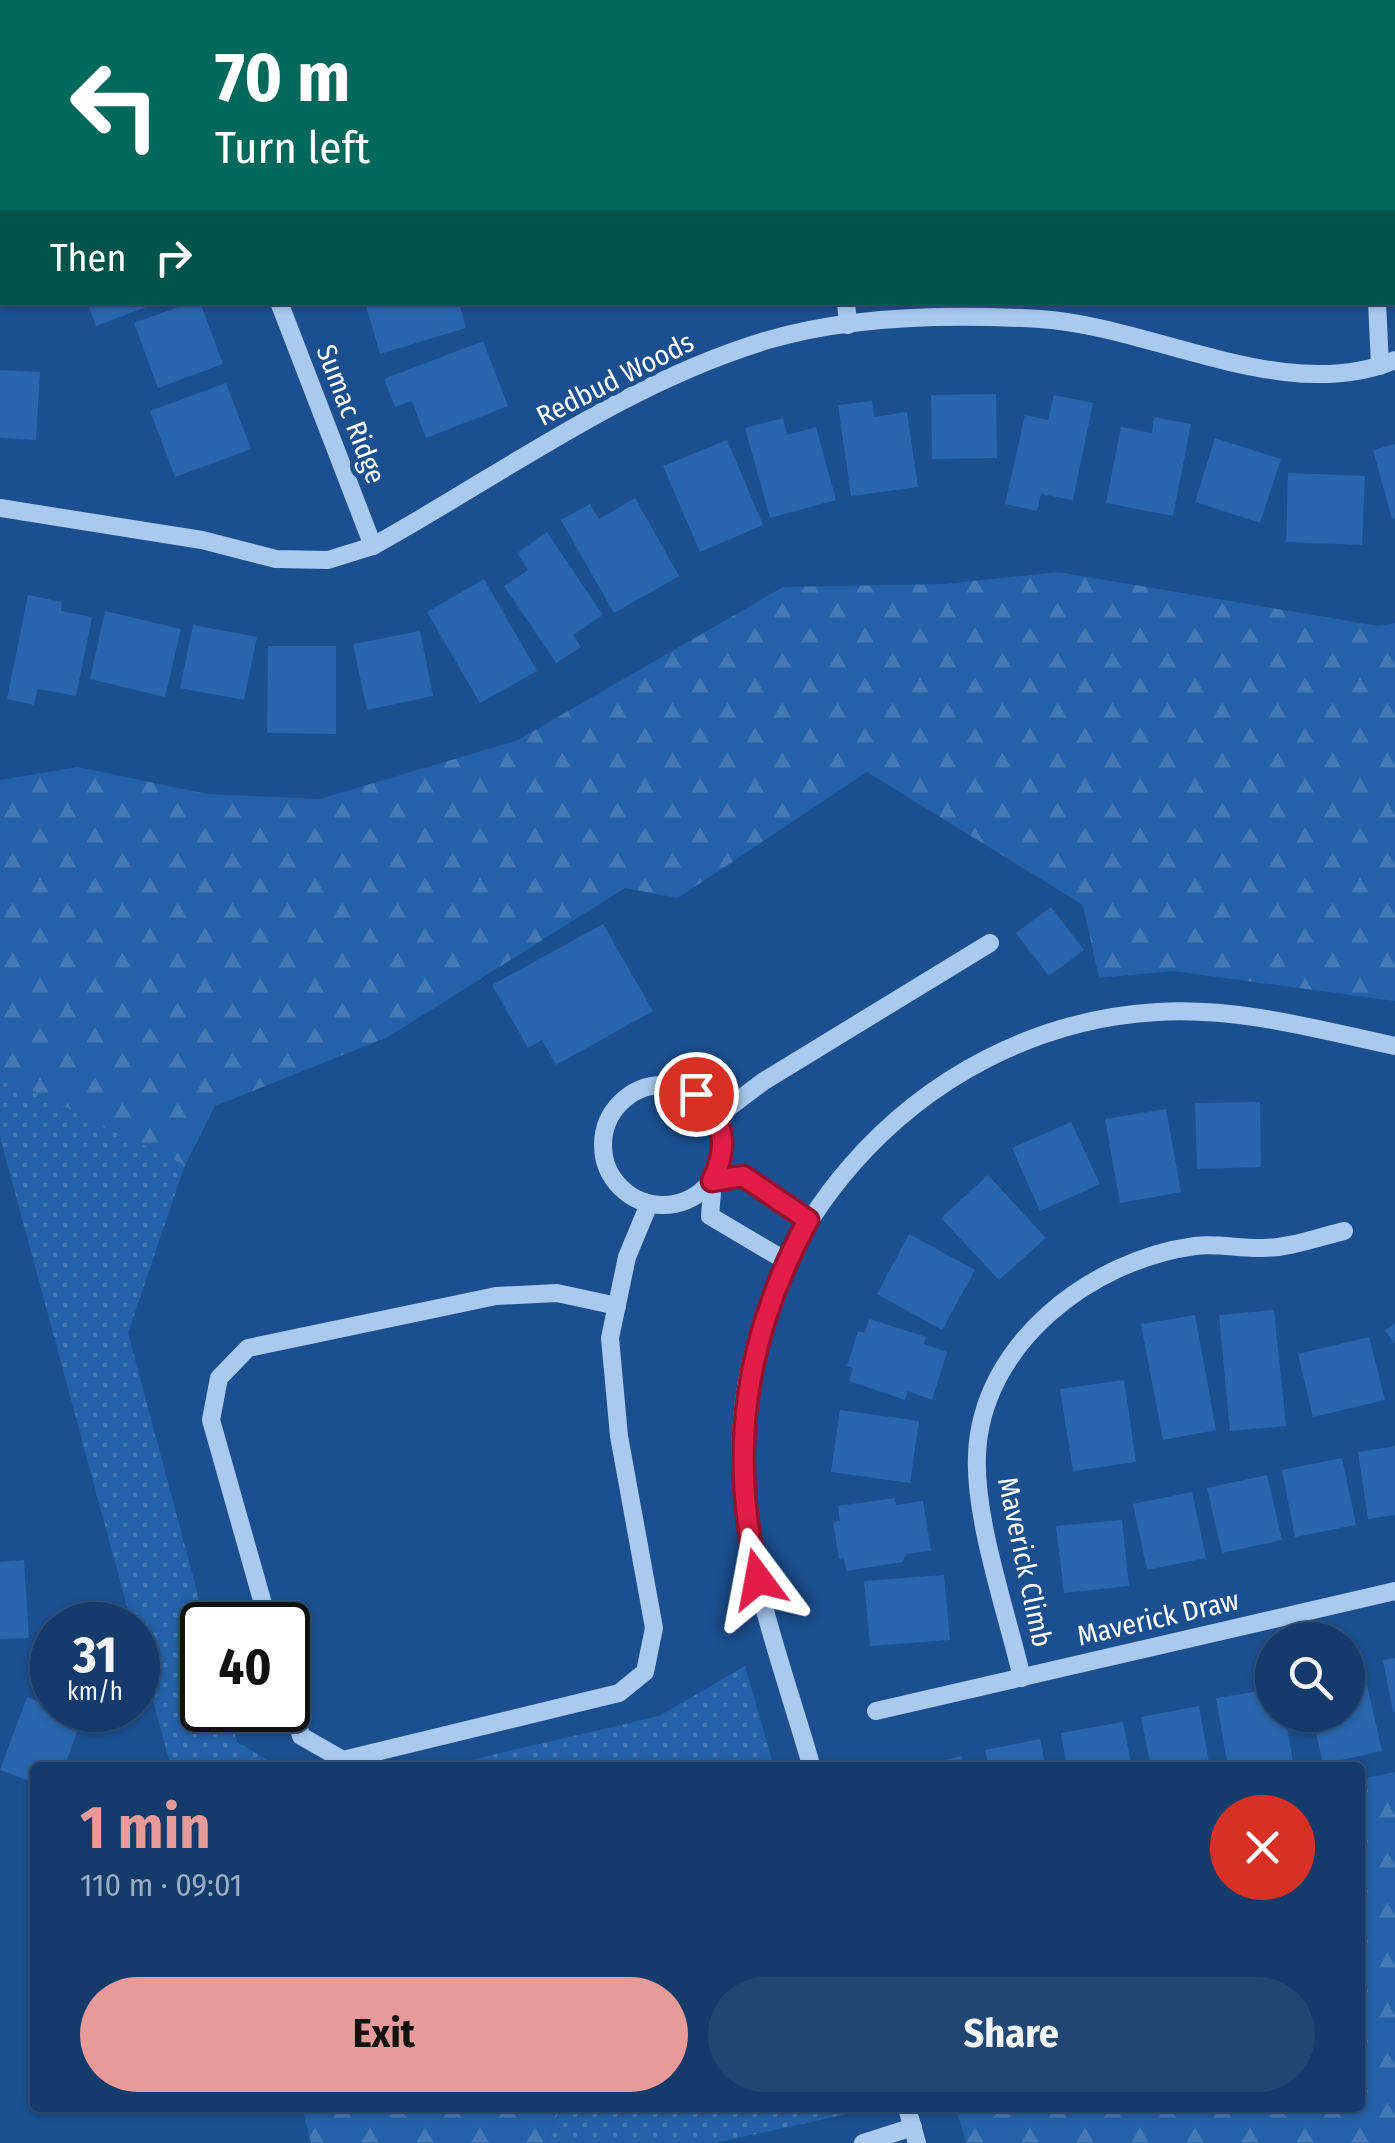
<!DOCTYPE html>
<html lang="en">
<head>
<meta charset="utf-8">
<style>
	body { margin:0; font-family:"Fira Sans Condensed",sans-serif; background:#214673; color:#f1f3f6; height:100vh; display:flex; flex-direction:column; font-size:38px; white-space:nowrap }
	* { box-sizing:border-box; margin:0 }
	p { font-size:32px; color:#9dadc1 }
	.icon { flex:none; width:55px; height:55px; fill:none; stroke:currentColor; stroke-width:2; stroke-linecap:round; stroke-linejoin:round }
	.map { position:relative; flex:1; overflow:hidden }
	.side { position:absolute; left:30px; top:1762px; width:1335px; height:350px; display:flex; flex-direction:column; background:#143b6b; border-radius:10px; box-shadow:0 2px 8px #0004,0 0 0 2px #33557e }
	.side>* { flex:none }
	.guide { position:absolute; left:0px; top:0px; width:1395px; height:305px; box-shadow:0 2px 8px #0004,0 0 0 2px #33557e; background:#00695c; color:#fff; overflow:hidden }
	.buttons { position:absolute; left:1255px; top:1622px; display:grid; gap:20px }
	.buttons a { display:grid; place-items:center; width:110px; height:110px; border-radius:50%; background:#143b6b; box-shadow:0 2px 8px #0004,0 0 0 2px #33557e; font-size:50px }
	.speed { position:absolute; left:30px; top:1602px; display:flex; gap:20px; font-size:50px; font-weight:700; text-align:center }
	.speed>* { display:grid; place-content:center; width:130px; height:130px; border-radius:50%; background:#143b6b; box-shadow:0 2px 8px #0004,0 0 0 2px #33557e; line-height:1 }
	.speed small { font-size:25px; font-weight:400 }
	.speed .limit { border:5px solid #111; border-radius:15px; background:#fff; color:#111 }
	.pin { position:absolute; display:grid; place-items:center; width:85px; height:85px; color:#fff; margin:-42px; border:5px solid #fff; border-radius:50%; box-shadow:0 2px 10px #0007 }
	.me { position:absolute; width:110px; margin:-55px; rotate:347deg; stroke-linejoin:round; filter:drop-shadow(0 0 8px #0008) }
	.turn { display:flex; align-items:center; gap:35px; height:210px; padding:0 50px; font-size:45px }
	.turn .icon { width:130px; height:130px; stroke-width:2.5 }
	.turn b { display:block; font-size:70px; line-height:85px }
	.then { display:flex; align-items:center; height:95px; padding:0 50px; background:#0003; gap:20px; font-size:38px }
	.round { display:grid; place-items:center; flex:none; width:105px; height:105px; border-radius:52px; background:#214673 }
	.summary { display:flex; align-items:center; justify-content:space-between; height:170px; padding:0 50px }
	h1 { font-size:60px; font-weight:700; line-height:75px; color:#e69b98 }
	.primary-button { display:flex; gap:20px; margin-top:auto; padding:20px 50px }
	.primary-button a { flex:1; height:115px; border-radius:60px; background:#e69b98; color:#111; font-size:40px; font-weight:700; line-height:115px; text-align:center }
	.primary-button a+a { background:#214673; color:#f1f3f6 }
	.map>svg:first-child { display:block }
	.green { fill:url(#green-dots) }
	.forest { fill:url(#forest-firs) }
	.building { fill:#2a66ad }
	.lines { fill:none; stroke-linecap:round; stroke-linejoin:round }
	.minor { stroke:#a9c9ee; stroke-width:18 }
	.route-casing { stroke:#92132f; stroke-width:25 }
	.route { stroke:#e11d48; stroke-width:18 }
	.labels { text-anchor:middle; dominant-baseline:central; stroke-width:10; stroke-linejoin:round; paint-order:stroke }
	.street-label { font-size:28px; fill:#fff; stroke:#1b4f8f }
</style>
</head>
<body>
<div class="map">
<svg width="1395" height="2143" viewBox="0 0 1395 2143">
	<defs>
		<pattern id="green-dots" width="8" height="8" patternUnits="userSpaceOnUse" patternTransform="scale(2.5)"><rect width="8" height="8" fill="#2461a8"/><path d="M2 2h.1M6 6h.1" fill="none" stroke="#4579b5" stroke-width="1.8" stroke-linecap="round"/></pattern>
		<pattern id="forest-firs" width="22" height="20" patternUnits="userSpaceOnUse" patternTransform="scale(2.5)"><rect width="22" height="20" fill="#2461a8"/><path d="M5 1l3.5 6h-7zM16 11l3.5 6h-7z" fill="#4579b5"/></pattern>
	</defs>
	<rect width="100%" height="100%" fill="#1b4f8f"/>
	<!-- green -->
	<g class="green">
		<polygon points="0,1075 185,1165 128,1333 206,1625 202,1625 202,1710 229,1710 237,1742 280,1767 171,1767 138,1644 138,1625 132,1625 0,1137"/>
		<polygon points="745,1666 774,1767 441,1767 659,1716"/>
		<polygon points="559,2108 869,2108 870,2109 715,2143 548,2143"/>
	</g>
	<!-- forest -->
	<g class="forest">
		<polygon points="0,64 2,71 2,290 0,289"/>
		<polygon points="1058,572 1378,626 1395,623 1395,1001 1173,971 1099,978 1083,905 867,772 678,898 625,888 388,1037 215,1106 185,1165 0,1075 0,780 78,767 207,794 320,799 518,740 783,587 944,584"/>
		<polygon points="1395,1772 1395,2143 966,2143 956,2108 1360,2108 1360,1779"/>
		<polygon points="302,2108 559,2108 548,2143 311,2143"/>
	</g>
	<!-- building -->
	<g class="building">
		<polygon points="87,302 157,302 157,303 96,326"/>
		<polygon points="192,302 200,302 223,364 158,388 134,323"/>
		<polygon points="365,302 459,302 466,328 380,354"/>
		<rect x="660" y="302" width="68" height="5"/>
		<polygon points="483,341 508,406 426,438 412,401 395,407 384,379"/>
		<polygon points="0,370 40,372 36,440 0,438"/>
		<polygon points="226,383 251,449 175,477 150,411"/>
		<polygon points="996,394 997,458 932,459 931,395"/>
		<polygon points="1054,395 1093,403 1073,500 1041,494 1037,511 1005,504 1025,415 1048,420"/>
		<polygon points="872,401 874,417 907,412 918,487 851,496 838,405"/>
		<polygon points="1154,417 1191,424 1173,516 1106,503 1121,427 1152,433"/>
		<polygon points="783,418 787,435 816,427 836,500 770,518 745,428"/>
		<polygon points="1215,438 1281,459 1260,523 1195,502"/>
		<polygon points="727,440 763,525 700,552 663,466"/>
		<polygon points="1395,444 1395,518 1392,519 1373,450"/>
		<polygon points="1288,473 1365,476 1362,545 1286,542"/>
		<polygon points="635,498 679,576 614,613 561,520 590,504 599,519"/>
		<polygon points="547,532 603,615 573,635 581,647 556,663 504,586 528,570 517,553"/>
		<polygon points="484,579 537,671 480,703 427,612"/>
		<polygon points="28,595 62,602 61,611 92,617 76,696 38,689 34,705 7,699"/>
		<polygon points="105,611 181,629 165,697 90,679"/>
		<polygon points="193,625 257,637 244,700 180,688"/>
		<polygon points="420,631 433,696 367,710 353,644"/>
		<polygon points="268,646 336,646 336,734 267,733"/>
		<polygon points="1051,907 1084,950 1049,976 1016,933"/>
		<polygon points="603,924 653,1011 556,1065 542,1040 528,1048 492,985"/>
		<polygon points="1260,1102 1261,1167 1197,1169 1195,1103"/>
		<polygon points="1166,1109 1181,1192 1120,1203 1105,1119"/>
		<polygon points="1071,1122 1100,1184 1040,1211 1012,1148"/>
		<polygon points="988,1175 1046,1238 999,1280 941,1218"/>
		<polygon points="909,1234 975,1270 942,1330 877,1294"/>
		<polygon points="1274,1310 1286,1426 1230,1431 1219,1315"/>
		<polygon points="1195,1315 1216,1430 1163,1440 1141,1324"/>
		<polygon points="869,1319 926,1337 924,1344 947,1352 932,1400 908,1391 905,1400 849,1381 853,1368 847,1366 858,1331 865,1333"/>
		<polygon points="1395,1323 1395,1344 1385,1331"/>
		<polygon points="1369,1337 1385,1400 1313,1417 1298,1354"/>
		<polygon points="1124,1380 1136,1462 1073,1471 1060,1389"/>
		<polygon points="840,1410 919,1421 910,1483 831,1472"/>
		<polygon points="1395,1446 1395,1515 1368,1519 1358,1452"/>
		<polygon points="1342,1458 1356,1525 1295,1537 1282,1470"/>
		<polygon points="1267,1475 1282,1540 1222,1553 1207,1488"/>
		<polygon points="1192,1492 1206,1558 1147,1570 1133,1504"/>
		<polygon points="895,1498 896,1505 923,1501 931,1551 905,1554 903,1562 846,1571 844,1558 839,1559 833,1522 840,1521 838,1506"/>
		<polygon points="1122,1520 1129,1586 1064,1593 1056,1526"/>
		<polygon points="24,1560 29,1638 0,1639 0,1562"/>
		<polygon points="944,1575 950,1640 870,1646 864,1581"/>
		<polygon points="1395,1658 1395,1712 1393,1712 1383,1660"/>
		<polygon points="1363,1667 1382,1751 1323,1764 1312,1715 1348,1715 1348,1671"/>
		<polygon points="1272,1689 1272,1715 1285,1715 1294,1768 1228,1768 1216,1698"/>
		<polygon points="27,1697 82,1718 64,1768 35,1768 35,1783 0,1770"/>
		<polygon points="1199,1706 1210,1768 1151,1768 1141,1717"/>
		<polygon points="1123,1722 1132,1768 1067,1768 1061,1733"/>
		<polygon points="1040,1739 1046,1768 989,1768 985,1750"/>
		<polygon points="962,1756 964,1768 915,1768 915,1766"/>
	</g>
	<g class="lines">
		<!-- minor -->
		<g class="minor">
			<polyline points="167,0 168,2"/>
			<polyline points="812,0 813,2"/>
			<polyline points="1374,0 1374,2"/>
			<polyline points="279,302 373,546"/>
			<polyline points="846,302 848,325"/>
			<polyline points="1377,302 1380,366"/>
			<path d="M0 508 202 540 276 559 328 560 373 546C503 474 624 383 768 340 852 315 953 314 1040 319 1152 326 1287 406 1395 360"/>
			<circle cx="663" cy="1145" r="60"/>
			<polyline points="716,1117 764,1081 990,943"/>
			<polyline points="786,1261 710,1216 713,1181 743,1175 808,1221"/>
			<polyline points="269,1625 211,1420 219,1378 248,1348 496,1296 557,1293 617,1306"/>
			<path d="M1022 1678C1007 1613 974 1519 977 1455 981 1344 1091 1260 1195 1246 1217 1243 1241 1249 1263 1248 1289 1248 1319 1237 1344 1231"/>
			<polyline points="288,1689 301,1736 343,1760 619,1693 645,1672 654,1628 619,1436 610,1338 627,1257 649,1204"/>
			<polyline points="876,1711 1395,1591"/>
			<path d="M812 1768C786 1677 750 1583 742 1489 722 1248 915 1026 1157 1012 1238 1007 1316 1029 1395 1046"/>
			<polyline points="907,2108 917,2143"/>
			<polyline points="863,2143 913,2127"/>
		</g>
	</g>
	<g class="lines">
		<defs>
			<path id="route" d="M696 1094C725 1120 729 1147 712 1181L743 1176 808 1220C745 1336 728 1451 758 1579"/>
		</defs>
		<!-- route casing -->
		<use href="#route" class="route-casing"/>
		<!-- route -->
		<use href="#route" class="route"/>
	</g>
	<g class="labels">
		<!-- street labels -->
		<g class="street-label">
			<text transform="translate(615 379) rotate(-27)">Redbud Woods</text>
			<text transform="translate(351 414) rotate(69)">Sumac Ridge</text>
			<text transform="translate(1025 1562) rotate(78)">Maverick Climb</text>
			<text transform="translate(1158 1618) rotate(-13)">Maverick Draw</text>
		</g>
	</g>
</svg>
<div class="buttons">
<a><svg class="icon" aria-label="search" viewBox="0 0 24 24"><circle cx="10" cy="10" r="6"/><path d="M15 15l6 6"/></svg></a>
</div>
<div class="speed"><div>31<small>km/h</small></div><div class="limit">40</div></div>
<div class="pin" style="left:696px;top:1094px;background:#d93025"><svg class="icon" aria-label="arrive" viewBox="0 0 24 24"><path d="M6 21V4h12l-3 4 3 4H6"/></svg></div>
<svg class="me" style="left:758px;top:1579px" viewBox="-20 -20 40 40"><path d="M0-17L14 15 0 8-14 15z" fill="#e11d48" stroke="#fff" stroke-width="4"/></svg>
<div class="guide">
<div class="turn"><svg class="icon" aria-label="left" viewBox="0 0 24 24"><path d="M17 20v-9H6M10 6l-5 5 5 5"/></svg><div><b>70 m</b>Turn left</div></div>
<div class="then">Then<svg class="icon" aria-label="right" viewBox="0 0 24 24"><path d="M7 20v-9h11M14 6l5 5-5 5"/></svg></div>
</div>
<section class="side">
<div class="summary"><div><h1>1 min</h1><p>110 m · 09:01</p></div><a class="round" style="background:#d93025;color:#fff"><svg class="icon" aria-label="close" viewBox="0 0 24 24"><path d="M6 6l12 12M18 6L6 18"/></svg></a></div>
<div class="primary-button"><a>Exit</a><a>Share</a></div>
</section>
</div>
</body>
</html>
